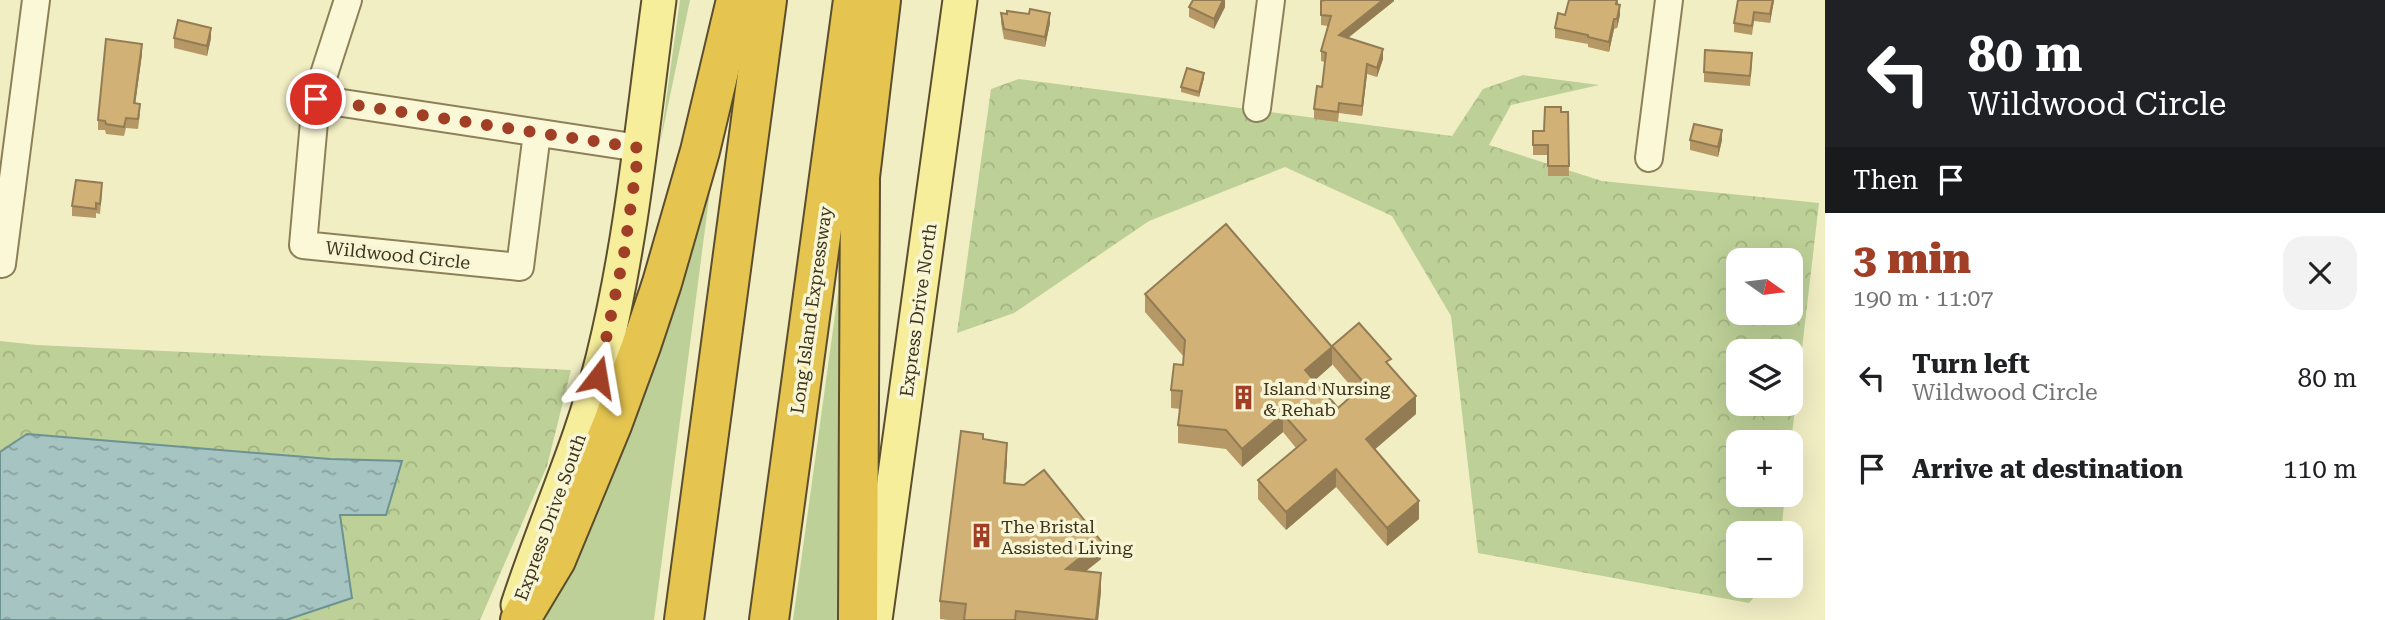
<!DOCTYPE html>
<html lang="en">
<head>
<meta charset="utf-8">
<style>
	body { margin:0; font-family:"Roboto Serif",serif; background:#f2f2f2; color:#202124; height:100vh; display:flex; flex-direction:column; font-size:26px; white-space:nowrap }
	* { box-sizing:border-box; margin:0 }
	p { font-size:23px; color:#757577 }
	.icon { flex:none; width:38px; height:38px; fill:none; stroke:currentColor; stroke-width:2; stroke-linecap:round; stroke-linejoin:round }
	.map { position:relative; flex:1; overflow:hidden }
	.details { display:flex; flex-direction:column; background:#fff; width:560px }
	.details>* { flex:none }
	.banner { background:#202124; color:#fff; overflow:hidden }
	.needle { width:46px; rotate:104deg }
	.fabs { position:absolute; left:1726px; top:248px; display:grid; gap:14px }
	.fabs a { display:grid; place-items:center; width:77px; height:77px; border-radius:14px; background:#fff; box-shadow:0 7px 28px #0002; font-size:35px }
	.pin { position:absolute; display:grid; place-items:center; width:60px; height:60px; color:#fff; margin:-30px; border:4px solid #fff; border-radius:50%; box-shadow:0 2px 7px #0007 }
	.me { position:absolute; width:77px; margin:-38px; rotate:14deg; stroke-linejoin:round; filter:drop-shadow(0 0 5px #0008) }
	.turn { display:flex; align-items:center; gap:24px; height:147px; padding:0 28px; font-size:32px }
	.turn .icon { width:91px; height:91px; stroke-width:2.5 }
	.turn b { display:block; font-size:49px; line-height:60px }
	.then { display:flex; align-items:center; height:66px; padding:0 28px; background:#0003; gap:14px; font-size:26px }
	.round { display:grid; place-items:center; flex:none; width:74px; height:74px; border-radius:21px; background:#f2f2f2 }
	.summary { display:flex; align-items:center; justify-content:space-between; height:119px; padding:0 28px }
	h1 { font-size:42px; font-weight:800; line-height:52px; color:#a03f25 }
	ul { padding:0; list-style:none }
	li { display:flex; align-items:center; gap:21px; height:91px; padding:0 28px }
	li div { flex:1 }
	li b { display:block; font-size:26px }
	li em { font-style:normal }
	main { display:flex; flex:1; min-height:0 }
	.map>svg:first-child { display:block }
	.green { fill:#bdd097 }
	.forest { fill:url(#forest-crowns); fill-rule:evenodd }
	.water { fill:url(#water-ripples); stroke:#6c9392; stroke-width:2 }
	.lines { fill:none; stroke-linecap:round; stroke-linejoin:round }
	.minor-casing { stroke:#8d8059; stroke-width:30 }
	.major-casing { stroke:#5b4d2d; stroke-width:37 }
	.highway-casing { stroke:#5b4d2d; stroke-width:42 }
	.minor { stroke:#fbf8d8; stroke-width:26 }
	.major { stroke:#f6ee9a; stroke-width:33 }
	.highway { stroke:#e5c550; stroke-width:38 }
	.wall { fill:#b59866 }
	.shaded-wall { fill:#937c53 }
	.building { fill:#d2b177; stroke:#937c53; stroke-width:2 }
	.route { stroke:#a03f25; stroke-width:12; stroke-dasharray:0 21.6 }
	.labels { text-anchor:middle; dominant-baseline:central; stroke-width:7; stroke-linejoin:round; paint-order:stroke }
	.street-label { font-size:18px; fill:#3c331e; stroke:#f8f5d4 }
	.poi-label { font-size:18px; fill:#3c331e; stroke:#f8f5d4; text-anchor:start }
</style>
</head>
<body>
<main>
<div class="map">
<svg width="1825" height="620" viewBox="0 0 1825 620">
	<defs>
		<pattern id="forest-crowns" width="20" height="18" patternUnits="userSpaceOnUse" patternTransform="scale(1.75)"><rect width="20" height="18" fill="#bdd097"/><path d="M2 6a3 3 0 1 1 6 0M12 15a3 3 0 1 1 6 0" fill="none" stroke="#a3b382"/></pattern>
		<pattern id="water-ripples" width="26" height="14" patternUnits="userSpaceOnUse" patternTransform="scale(1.75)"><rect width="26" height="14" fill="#a6c4c2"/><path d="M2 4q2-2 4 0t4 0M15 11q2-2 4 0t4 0" fill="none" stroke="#88a09d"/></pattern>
	</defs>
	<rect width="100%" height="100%" fill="#f1eec4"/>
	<!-- green -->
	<g class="green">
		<polygon points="680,0 690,0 660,144"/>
		<polygon points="713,168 654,620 541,620"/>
		<polygon points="839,286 842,288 837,620 793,620"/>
	</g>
	<!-- forest -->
	<g class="forest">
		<path d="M1523 75 1599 85 1511 105 1489 145 1602 181 1819 203 1790 452V443H1738V495H1785L1781 534H1738V586H1764L1749 603 1478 553 1451 316 1392 216 1285 167 1149 221 1014 313 957 333 991 89 1019 79 1452 136 1483 89ZM1738 261H1790V313H1738ZM1738 352H1790V404H1738Z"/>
		<polygon points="0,341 37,345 571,370 547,466 480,620 286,620 351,598 340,515 386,515 401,461 330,459 27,434 0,452"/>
	</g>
	<!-- water -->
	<polygon class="water" points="27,434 330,459 402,461 386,515 340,515 352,598 286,620 0,620 0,452"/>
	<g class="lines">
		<defs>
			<g id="minor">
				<polyline points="316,99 348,0"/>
				<polyline points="1257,108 1271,0"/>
				<polyline points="537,133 520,267 303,245 316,99 639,148"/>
				<polyline points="1649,158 1669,0"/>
				<polyline points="2,264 36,0"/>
			</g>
			<g id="major">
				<path d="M518 605C545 522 582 443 603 358 632 241 643 119 659 0"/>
				<polyline points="875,620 960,0"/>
			</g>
			<g id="highway">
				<polyline points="520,620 556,560 612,425 641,346 662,283 700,151 736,0"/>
				<polyline points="684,620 767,0"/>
				<polyline points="769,620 853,0"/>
				<polyline points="858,620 860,177 881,0"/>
			</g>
		</defs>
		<!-- minor casing -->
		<use href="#minor" class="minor-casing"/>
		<!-- major casing -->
		<use href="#major" class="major-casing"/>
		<!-- highway casing -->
		<use href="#highway" class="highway-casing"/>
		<!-- minor -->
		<use href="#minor" class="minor"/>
		<!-- major -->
		<use href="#major" class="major"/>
		<!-- highway -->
		<use href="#highway" class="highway"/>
	</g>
	<!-- wall -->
	<g class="wall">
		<polygon points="1225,0 1225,7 1214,29 1189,17 1189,7"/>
		<polygon points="1394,0 1394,1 1348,38 1383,59 1377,77 1367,74 1362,116 1339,113 1338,122 1314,119 1314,109 1322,87 1325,62 1321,61 1321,51 1328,26 1321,25 1321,1"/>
		<polygon points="1569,0 1618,0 1618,4 1620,15 1617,28 1614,29 1609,52 1588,47 1588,44 1555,38 1555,28 1565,15"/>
		<polygon points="1774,0 1770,23 1754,21 1752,35 1734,32 1734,23"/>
		<polygon points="1001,13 1050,23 1045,47 1004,39 1001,23"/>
		<polygon points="174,38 211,38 207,56 174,48"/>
		<polygon points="142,54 135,103 140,114 138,129 126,128 124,136 106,134 105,130 98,130 98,120"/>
		<polygon points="1752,63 1750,86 1704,82 1704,72"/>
		<polygon points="1204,78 1199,97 1181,92 1181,87"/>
		<polygon points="1561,112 1568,112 1569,176 1548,176 1548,155 1533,155 1533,145 1544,131"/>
		<polygon points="1690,140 1722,140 1718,157 1690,150"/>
		<polygon points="102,193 100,214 96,213 96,218 72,216 72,206"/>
		<polygon points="1145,294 1332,365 1314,381 1338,408 1356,392 1332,364 1332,346 1391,367 1416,414 1375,449 1419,519 1387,546 1336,487 1286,530 1258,499 1258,480 1296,448 1283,432 1242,467 1226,449 1178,443 1178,425 1180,409 1171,408 1171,390 1183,365 1184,357 1145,312"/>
		<polygon points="983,440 1007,461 1005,483 1101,559 1086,571 1101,591 1098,620 948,620 940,619 940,601"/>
	</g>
	<!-- shaded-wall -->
	<g class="shaded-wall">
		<polygon points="1221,0 1225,0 1225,7 1214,29 1214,19"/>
		<polygon points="1383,0 1394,0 1394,1 1339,45 1339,35"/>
		<polygon points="1773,0 1774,0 1770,23 1770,14"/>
		<polygon points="1620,5 1620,15 1617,28 1617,19"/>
		<polygon points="1050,13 1050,23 1045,47 1045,37"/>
		<polygon points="1614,19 1614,29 1609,52 1609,42"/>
		<polygon points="211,28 211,38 207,56 207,46"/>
		<polygon points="142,44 142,54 134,113 134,103"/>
		<polygon points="1383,49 1383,59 1377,77 1377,68"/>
		<polygon points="1367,64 1367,74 1362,116 1362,106"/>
		<polygon points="1204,73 1204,78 1199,97 1199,92"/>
		<polygon points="1722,130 1722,140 1718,157 1718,147"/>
		<polygon points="1332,347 1332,365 1305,389 1305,370"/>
		<polygon points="1416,396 1416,414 1366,457 1366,439"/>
		<polygon points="1283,414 1283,432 1242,467 1242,449"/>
		<polygon points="1007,443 1007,461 1004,501 1004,483"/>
		<polygon points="1336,469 1336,487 1286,530 1286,512"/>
		<polygon points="1419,501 1419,519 1387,546 1387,528"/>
		<polygon points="1101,541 1101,559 1066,587 1066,569"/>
		<polygon points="1101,573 1101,591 1098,620 1096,620"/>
	</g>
	<!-- building -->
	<g class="building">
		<polygon points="1193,0 1223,0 1214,19 1189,7"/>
		<polygon points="1325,0 1383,0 1339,35 1383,49 1377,68 1367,64 1362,106 1339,103 1338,112 1314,109 1317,86 1322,87 1326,53 1321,51 1331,16 1321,15 1321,1"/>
		<polygon points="1569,0 1617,0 1616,4 1620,5 1617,19 1614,19 1609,42 1588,37 1588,35 1555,28 1558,13 1565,15"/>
		<polygon points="1738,0 1773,0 1770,14 1754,12 1752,26 1734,23"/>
		<polygon points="1030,9 1050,13 1045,37 1004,29 1001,13 1007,14 1007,11 1029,14"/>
		<polygon points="178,20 211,28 207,46 174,38"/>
		<polygon points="106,39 142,44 134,103 140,104 138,119 126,118 124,127 106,124 105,121 98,120"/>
		<polygon points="1705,50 1752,53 1750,76 1704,72"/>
		<polygon points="1187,68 1204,73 1199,92 1181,87"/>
		<polygon points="1545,107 1561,107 1561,112 1568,112 1569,166 1548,166 1548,145 1533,145 1533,131 1544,131"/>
		<polygon points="1694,124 1722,130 1718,147 1690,140"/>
		<polygon points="76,180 102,183 100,204 96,203 96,209 72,206"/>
		<polygon points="1226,224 1332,347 1305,370 1338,408 1365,384 1332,346 1359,323 1391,359 1386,362 1416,396 1366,439 1419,501 1387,528 1336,469 1286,512 1258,480 1306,440 1283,414 1242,449 1226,430 1178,425 1182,391 1171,390 1174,364 1183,365 1185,340 1145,294"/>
		<polygon points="961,431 983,434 983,439 1007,443 1004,483 1024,485 1044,470 1101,541 1066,569 1101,573 1096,620 1016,611 1015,620 964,620 966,604 940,601"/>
	</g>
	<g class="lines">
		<!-- route -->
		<polyline class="route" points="316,99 639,148 624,254 598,377"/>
	</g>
	<!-- icons -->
	<defs>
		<symbol id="building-bare" viewBox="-9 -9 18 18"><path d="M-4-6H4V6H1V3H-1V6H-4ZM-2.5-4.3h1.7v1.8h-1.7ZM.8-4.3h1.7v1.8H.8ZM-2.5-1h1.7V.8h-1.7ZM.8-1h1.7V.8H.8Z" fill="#a03f25" stroke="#f8f5d4" stroke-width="2.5" paint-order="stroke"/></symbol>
	</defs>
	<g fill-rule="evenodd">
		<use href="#building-bare" x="1226" y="380" width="35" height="35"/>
		<use href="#building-bare" x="964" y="518" width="35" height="35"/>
	</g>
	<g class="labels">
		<!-- street labels -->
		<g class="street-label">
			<text transform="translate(398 255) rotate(6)">Wildwood Circle</text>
			<text transform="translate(811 310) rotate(-82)">Long Island Expressway</text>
			<text transform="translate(918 310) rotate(-82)">Express Drive North</text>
			<text transform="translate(550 517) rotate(-70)">Express Drive South</text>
		</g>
		<!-- poi labels -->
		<g class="poi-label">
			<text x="1263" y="388">Island Nursing<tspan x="1263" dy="21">&amp; Rehab</tspan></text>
			<text x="1001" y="526">The Bristal<tspan x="1001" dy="21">Assisted Living</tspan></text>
		</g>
	</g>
</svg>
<div class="fabs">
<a><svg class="needle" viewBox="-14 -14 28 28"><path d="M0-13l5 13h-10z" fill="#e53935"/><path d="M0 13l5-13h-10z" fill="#757577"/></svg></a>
<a><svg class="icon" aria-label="layers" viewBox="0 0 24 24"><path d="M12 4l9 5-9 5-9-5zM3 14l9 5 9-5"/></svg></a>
<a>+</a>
<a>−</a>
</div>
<div class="pin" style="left:316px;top:99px;background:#d93025"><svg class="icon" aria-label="arrive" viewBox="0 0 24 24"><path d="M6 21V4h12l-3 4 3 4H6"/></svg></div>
<svg class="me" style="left:598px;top:377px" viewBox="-20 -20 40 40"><path d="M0-17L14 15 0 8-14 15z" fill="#a03f25" stroke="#fff" stroke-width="4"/></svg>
</div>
<section class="details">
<div class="banner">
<div class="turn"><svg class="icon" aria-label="left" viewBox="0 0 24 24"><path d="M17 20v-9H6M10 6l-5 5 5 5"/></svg><div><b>80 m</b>Wildwood Circle</div></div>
<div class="then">Then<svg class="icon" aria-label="arrive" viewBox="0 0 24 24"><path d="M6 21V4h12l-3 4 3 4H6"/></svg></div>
</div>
<div class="summary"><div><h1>3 min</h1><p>190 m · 11:07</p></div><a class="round"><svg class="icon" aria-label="close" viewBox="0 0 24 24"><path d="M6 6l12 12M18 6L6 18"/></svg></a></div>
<ul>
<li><svg class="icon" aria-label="left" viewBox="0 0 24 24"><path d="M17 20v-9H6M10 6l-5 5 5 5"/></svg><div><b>Turn left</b><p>Wildwood Circle</p></div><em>80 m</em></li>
<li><svg class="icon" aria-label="arrive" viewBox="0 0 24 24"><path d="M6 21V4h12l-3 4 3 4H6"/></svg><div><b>Arrive at destination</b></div><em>110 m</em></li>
</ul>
</section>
</main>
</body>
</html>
